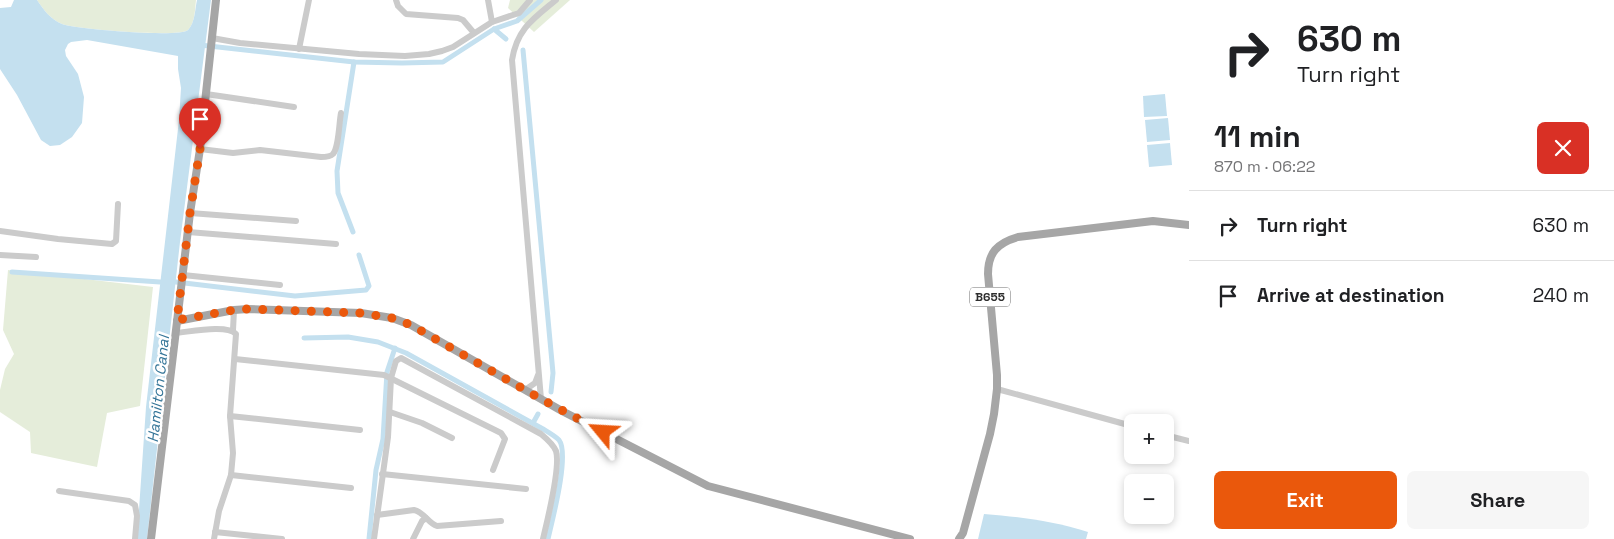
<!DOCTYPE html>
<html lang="en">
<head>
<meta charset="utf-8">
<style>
	body { margin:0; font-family:"Space Grotesk",sans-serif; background:#f6f6f6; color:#202124; height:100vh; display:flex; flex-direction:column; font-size:19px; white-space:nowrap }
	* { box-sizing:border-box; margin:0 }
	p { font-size:16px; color:#757577 }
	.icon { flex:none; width:28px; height:28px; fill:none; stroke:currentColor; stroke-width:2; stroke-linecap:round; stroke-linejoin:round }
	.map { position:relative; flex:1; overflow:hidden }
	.panel { display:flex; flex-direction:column; background:#fff; width:425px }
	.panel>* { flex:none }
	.hud { background:#fff; color:#202124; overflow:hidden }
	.controls { position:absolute; left:1124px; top:414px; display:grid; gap:10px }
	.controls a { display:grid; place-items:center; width:50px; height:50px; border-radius:8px; background:#fff; box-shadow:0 2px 8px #0003; font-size:25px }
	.pin { position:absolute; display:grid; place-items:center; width:42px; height:42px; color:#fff; margin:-51px -21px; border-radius:50% 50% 50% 0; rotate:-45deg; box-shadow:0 0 5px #0007 }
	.pin .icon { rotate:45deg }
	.me { position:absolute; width:55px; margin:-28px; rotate:297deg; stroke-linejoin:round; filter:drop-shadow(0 0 4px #0008) }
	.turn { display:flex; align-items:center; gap:18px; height:105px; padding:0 25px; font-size:22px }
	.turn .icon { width:65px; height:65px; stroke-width:2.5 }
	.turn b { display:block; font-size:35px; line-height:42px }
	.round { display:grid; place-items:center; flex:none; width:52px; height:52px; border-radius:8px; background:#f6f6f6 }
	.summary { display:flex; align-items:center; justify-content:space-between; height:85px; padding:0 25px }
	h1 { font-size:30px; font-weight:600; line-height:38px }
	.action { display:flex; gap:10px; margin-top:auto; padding:10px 25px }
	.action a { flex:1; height:58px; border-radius:8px; background:#ea580c; color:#fff; font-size:20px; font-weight:600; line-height:58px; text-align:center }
	.action a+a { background:#f6f6f6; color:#202124 }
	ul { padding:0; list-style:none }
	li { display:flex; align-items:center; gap:15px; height:70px; padding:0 25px; border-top:1px solid #e0e0e0 }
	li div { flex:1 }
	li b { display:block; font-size:19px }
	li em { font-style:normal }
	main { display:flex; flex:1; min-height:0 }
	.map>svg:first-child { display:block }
	.green { fill:#e5edda }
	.water { fill:#c4e0ef }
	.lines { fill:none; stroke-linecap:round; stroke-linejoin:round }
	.canal { stroke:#c4e0ef; stroke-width:5 }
	.minor { stroke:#cbcbcb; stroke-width:6 }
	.major { stroke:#a6a6a6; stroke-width:8 }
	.route { stroke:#ea580c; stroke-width:9; stroke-dasharray:0 16.2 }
	.labels { text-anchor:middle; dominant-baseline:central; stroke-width:5; stroke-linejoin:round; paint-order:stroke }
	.shield { fill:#fff; stroke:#6d6d6d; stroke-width:1 }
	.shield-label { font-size:12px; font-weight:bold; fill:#2e2e2e }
	.water-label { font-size:15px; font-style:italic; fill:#347598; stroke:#fff }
</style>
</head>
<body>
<main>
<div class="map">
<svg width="1189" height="539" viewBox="0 0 1189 539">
	<rect width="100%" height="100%" fill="#fff"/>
	<!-- green -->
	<g class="green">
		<path d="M37 0H196C195 9 195 23 188 30 180 38 75 29 62 24 50 19 44 10 37 0Z"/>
		<polygon points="510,0 570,0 534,32 508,8"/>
		<polygon points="8,270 153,287 140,406 107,413 97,467 31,453 30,432 0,412 0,390 5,369 14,354 3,330"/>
	</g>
	<!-- water -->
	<g class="water">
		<path d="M14 0H37C44 10 50 19 62 24 75 29 180 38 188 30 195 23 195 9 197 0H211L180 242 147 539H137L146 407 179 120 181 88 178 69V56L87 40 71 42 68 44 65 50 66 56 78 74 84 97 82 123 72 137 60 145 50 146 41 140 17 95 0 69V8L11 7Z"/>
		<polygon points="1165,94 1167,116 1144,117 1143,96"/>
		<polygon points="1168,118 1170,140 1147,142 1145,120"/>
		<polygon points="1170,143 1172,165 1149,167 1147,145"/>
		<path d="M984 514C1021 517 1053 521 1088 532L1086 539H978Z"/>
	</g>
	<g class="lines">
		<!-- canal -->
		<g class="canal">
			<polyline points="494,29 506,39"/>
			<polyline points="200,45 354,62 402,63 443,62 494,29 517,21 541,0"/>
			<polyline points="523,50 553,373 551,392"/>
			<polyline points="353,232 338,193 337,171 354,62"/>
			<polyline points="12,272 160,282 176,282 295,296 366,290 369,286 359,255"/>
			<path d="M304 338 348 337 378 342 406 353 543 429C548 432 555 436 559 440 570 454 552 521 548 539"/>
			<polyline points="533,423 538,414"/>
			<polyline points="369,539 376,470 383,439 387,372 395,348"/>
		</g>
		<!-- minor -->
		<g class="minor">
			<polyline points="396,0 398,6 406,14 458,18 463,20 474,33"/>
			<polyline points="488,0 492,22"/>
			<polyline points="212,38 240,43 359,54 405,56 429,54 442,51 453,47 492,22 519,13 530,0"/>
			<polyline points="299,49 309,0"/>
			<polyline points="206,94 294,107"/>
			<path d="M200 149 233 153 260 150 321 157C325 157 330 157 333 154 339 147 339 122 341 113"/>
			<polyline points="190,213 296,221"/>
			<polyline points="0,231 58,239 112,244 116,241 118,204"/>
			<polyline points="188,232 336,244"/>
			<polyline points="0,255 36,257"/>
			<polyline points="183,275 280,285"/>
			<polyline points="233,330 234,310"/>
			<path d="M175 333C189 332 227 324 236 334L230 416 233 453 231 475 219 511 214 539"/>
			<polyline points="235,359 384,375 501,433 505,439 493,470"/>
			<polyline points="997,389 1132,426"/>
			<polyline points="525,390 535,383 538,375"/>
			<path d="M541 399 512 60C517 29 533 19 556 0"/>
			<polyline points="390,412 422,423 452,438"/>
			<polyline points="230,416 360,430"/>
			<polyline points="1165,435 1189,441"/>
			<polyline points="382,474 526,489"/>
			<polyline points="231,475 351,488"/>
			<polyline points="59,491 129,501 135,505 137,516 135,539"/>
			<path d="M377 515 414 510C424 512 428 523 437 526L501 521"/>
			<polyline points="215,532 282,539"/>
			<path d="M374 539 388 437 391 378 396 361 401 358 541 434C547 439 553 444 556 451 561 466 547 522 543 539"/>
			<polyline points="413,539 422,521 426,518"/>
		</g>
		<!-- major -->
		<g class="major">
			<polyline points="177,321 234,310 248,309 361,313 392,318 411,325 562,411 708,486 910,539"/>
			<polyline points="151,539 190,213 200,149 216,0"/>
			<path d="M959 539 963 533 990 434 994 414 997 389V375L988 274C988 253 997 243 1018 237L1153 221 1189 225"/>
		</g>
	</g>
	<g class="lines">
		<!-- route -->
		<polyline class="route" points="200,149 190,213 177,320 234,310 248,309 361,313 392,318 411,325 541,399 603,432"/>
	</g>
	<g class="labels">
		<!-- shield labels -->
		<rect class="shield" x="970" y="287.5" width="40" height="19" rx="4"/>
		<g class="shield-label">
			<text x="990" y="297">B655</text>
		</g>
		<!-- water labels -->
		<g class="water-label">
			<text transform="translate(158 389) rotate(-84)">Hamilton Canal</text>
		</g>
	</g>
</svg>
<div class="controls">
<a>+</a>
<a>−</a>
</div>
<div class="pin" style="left:200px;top:149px;background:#d93025"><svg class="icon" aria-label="arrive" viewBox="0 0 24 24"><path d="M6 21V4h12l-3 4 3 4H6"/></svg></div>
<svg class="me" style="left:603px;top:432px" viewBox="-20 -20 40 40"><path d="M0-17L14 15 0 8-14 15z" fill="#ea580c" stroke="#fff" stroke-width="4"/></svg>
</div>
<section class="panel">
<div class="hud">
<div class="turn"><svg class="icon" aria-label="right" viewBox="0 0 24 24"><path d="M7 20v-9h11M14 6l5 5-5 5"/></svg><div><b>630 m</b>Turn right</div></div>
</div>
<div class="summary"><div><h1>11 min</h1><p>870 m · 06:22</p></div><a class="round" style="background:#d93025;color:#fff"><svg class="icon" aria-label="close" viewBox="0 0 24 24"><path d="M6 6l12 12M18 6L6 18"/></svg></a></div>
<ul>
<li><svg class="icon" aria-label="right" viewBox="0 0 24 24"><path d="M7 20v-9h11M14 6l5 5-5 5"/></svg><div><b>Turn right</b></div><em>630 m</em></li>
<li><svg class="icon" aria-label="arrive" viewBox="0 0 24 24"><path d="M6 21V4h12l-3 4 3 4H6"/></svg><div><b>Arrive at destination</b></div><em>240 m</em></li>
</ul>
<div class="action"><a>Exit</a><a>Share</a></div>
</section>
</main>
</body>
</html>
